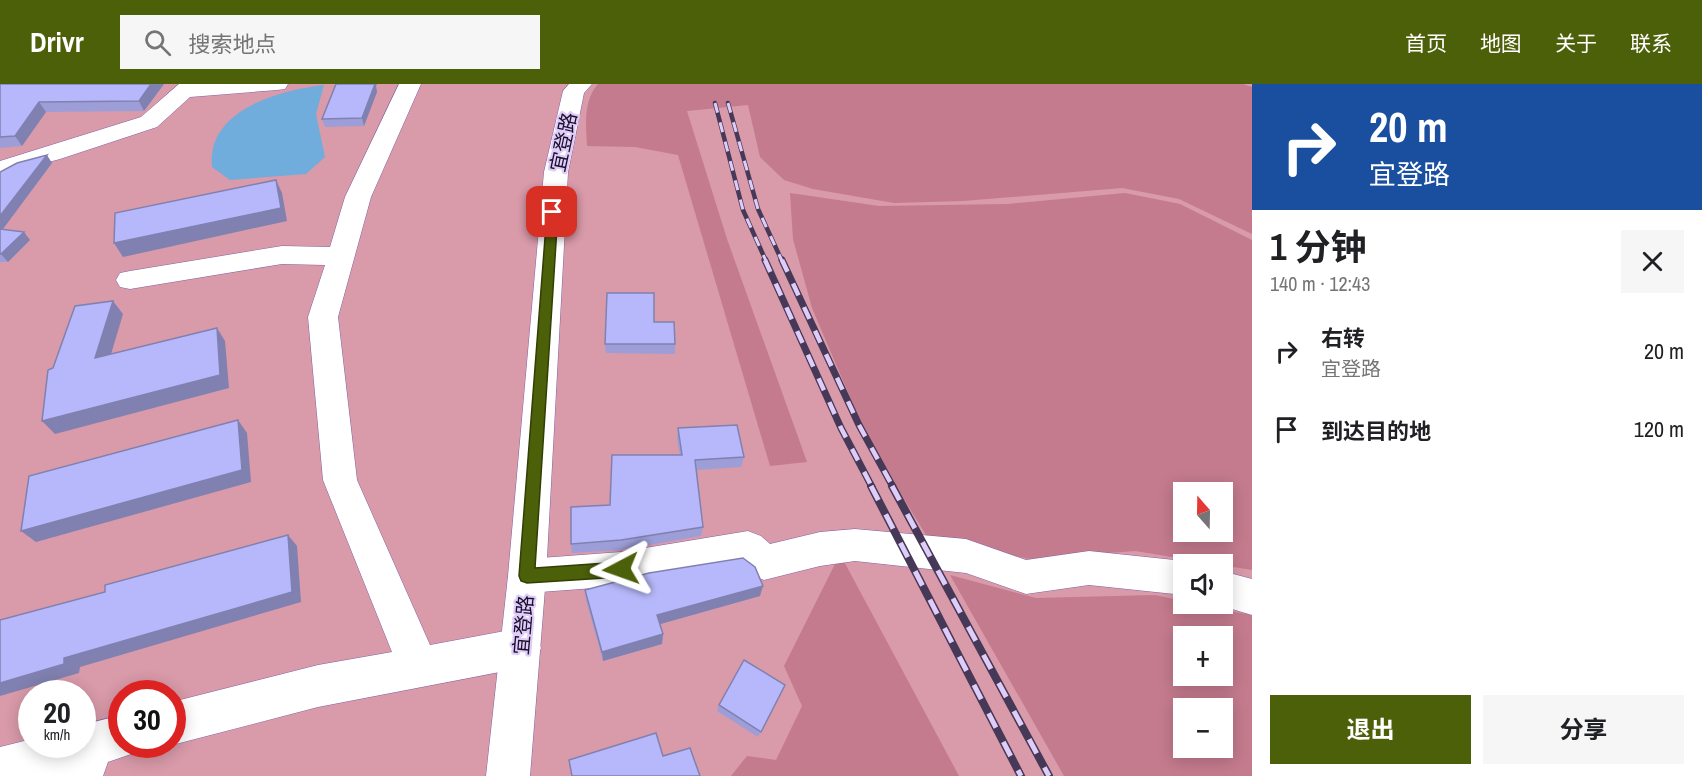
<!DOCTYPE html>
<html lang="zh">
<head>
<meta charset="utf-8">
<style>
	body { margin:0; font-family:"Archivo Narrow","Noto Sans SC",sans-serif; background:#f6f6f6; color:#202124; height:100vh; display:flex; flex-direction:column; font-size:22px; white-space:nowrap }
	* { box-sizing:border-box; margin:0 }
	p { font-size:20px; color:#757577 }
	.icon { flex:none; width:33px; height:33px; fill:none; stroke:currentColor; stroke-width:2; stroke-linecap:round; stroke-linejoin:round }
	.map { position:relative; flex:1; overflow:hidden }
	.drawer { display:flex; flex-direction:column; background:#fff; width:450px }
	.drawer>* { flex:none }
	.banner { background:#1a4fa0; color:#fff; overflow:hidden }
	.needle { width:39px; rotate:340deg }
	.buttons { position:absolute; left:1173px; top:398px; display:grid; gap:12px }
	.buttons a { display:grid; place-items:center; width:60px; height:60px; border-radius:0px; background:#fff; box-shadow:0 3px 15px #0003; font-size:30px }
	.speed { position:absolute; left:18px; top:596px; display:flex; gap:12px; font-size:30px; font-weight:700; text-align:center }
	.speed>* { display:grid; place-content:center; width:78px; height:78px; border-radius:50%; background:#fff; box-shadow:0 3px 15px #0003; line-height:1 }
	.speed small { font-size:15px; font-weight:400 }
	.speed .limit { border:9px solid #d22; background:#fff; color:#111 }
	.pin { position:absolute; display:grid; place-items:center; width:51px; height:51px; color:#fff; margin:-26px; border-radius:12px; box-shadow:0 3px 9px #0006 }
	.me { position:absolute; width:66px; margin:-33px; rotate:266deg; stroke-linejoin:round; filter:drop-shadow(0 0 4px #0008) }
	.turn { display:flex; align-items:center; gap:21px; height:126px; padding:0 18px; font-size:27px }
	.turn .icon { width:78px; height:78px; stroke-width:2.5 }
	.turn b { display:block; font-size:42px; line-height:51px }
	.round { display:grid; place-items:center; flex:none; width:63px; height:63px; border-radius:0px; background:#f6f6f6 }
	.head { display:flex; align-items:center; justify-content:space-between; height:102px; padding:0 18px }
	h1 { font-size:36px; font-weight:700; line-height:45px }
	.cta { display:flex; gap:12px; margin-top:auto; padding:12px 18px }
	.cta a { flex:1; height:69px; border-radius:0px; background:#4c6009; color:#fff; font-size:24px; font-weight:700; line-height:69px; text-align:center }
	.cta a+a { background:#f6f6f6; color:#202124 }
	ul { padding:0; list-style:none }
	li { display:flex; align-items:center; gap:18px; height:78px; padding:0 18px }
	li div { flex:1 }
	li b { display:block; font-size:22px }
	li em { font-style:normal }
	header { display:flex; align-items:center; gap:36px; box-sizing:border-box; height:84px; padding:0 30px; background:#4c6009; color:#fff }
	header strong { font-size:28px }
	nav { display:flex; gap:33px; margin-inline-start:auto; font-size:21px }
	.search { width:420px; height:54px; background:#f6f6f6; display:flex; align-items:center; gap:15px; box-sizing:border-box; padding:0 21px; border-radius:0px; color:#757577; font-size:22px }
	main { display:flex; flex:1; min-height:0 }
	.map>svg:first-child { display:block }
	.green { fill:#d99aa9; fill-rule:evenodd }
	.forest { fill:#c47b8e; fill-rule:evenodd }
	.water { fill:#70acdc }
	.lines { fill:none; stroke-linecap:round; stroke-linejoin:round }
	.minor-casing { stroke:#8062a6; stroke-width:1 }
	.tertiary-casing { stroke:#8062a6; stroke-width:1 }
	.minor { fill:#fff; fill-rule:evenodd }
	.tertiary { fill:#fff; fill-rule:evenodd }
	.rail-far2-casing { stroke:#463857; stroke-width:4.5 }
	.rail-far1-casing { stroke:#463857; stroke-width:7 }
	.rail-casing { stroke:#463857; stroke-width:8 }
	.rail-far2 { stroke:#deccf9; stroke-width:3; stroke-dasharray:10; stroke-linecap:butt }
	.rail-far1 { stroke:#deccf9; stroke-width:4.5; stroke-dasharray:13; stroke-linecap:butt }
	.rail { stroke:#deccf9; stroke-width:5; stroke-dasharray:16; stroke-linecap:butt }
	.wall { fill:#9d9ed8 }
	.shaded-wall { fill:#8081b0 }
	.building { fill:#b7b8fb; stroke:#8081b0; stroke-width:1.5 }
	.route { fill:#4c6009; stroke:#313e06; stroke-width:1.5 }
	.labels { text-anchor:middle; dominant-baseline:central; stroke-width:4.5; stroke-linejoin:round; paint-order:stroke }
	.street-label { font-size:20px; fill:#1b0e29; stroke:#deccf9 }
</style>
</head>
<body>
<header>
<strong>Drivr</strong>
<div class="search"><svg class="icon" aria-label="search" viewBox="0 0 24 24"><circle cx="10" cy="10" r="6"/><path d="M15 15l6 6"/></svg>搜索地点</div>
<nav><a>首页</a><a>地图</a><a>关于</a><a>联系</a></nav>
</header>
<main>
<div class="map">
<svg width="1252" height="692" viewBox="0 0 1252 692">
	<rect width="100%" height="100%" fill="#deccf9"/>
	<!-- green -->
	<path class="green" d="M0 0H1252V692H0ZM1184 408H1222V447H1184ZM1184 480H1222V519H1184ZM1184 552H1222V591H1184ZM32 609H82V660H32ZM122 609H172V660H122ZM1184 624H1222V663H1184Z"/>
	<!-- forest -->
	<g class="forest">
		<path d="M598 0H1243L1252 3V150L1179 115 1122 104 963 117 894 119 813 105 784 96 760 73 748 21 687 27 727 155 807 378 770 382 678 71 635 63 587 62C586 41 583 17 598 0Z"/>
		<path d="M790 109 879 122 1008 120 1125 109 1180 120 1252 156V486L1135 467 1029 475 926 451 869 358 812 224 793 155ZM1184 408H1222V447H1184Z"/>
		<polygon points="840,470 959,692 731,692 747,672 776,676 802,622 784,582"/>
		<path d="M950 491 1036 514 1155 511 1183 517 1184 519 1252 531V692H1064ZM1184 552H1222V591H1184ZM1184 624H1222V663H1184Z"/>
	</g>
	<!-- water -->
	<path class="water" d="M324 1 316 30 325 73 306 90 230 96 212 83C206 26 280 6 324 1Z"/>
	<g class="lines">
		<defs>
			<g id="minor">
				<polygon points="179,0 288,0 285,5 277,6 190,13 157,43 60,75 0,91 0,77 141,33"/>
				<polygon points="399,0 421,0 371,113 338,233 357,396 430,561 521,544 535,550 541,564 535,578 521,584 318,623 172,661 168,660 172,660 172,618 318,581 392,568 323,396 308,233 325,181 282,180 130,205 120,203 116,196 120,189 130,187 282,162 330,163 345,113"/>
				<polygon points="855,445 966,455 1026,476 1089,467 1184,477 1193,480 1184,480 1184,511 1089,501 1026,510 966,489 855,477 820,482 764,496 751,491 741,482 621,502 527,509 514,504 508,492 514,480 527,475 621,468 748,447 761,452 770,460 820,448"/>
				<polygon points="1222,487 1252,495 1252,531 1212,519 1222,519"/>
				<polygon points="122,631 122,660 141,660 137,668 108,678 103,692 0,692 0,663 32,655 32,660 82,660 82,641"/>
			</g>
			<polygon id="tertiary" points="569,0 592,0 584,9 568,88 546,492 530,692 486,692 508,492 544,88 563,7"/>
		</defs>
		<!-- minor casing -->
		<use href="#minor" class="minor-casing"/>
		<!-- tertiary casing -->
		<use href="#tertiary" class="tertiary-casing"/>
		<!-- minor -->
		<use href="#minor" class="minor"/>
		<!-- tertiary -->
		<use href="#tertiary" class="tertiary"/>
		<defs>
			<g id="rail-far2">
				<polyline points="715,19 743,126 766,177"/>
				<polyline points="728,19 758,125 782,177"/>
			</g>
			<g id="rail-far1">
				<polyline points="765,176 841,344 872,403"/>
				<polyline points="782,176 859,341 893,403"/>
			</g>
			<g id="rail">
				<polyline points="871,402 1021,692"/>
				<polyline points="892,402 1049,692"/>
			</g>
		</defs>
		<!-- rail-far2 casing -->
		<use href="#rail-far2" class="rail-far2-casing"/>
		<!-- rail-far1 casing -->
		<use href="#rail-far1" class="rail-far1-casing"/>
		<!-- rail casing -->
		<use href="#rail" class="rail-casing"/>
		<!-- rail-far2 -->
		<use href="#rail-far2" class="rail-far2"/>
		<!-- rail-far1 -->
		<use href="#rail-far1" class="rail-far1"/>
		<!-- rail -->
		<use href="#rail" class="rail"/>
	</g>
	<!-- wall -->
	<g class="wall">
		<polygon points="0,0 164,0 144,27 46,28 22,62 0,64"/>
		<polygon points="376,2 377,8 364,42 325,43 322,35"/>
		<polygon points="52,79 2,146 30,156 8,178 0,178 0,88"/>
		<polygon points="654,238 675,260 675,270 606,269 605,260"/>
		<polygon points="678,344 744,373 741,383 697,386 703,443 701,452 621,466 572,469 571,460 610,421 680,371 677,355"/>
		<polygon points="585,506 760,512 660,540 663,550 662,560 603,577 586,516"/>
		<polygon points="785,601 758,653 717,627 719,621"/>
	</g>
	<!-- shaded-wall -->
	<g class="shaded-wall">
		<polygon points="151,0 164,0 144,27 139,17"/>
		<polygon points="370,0 377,0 376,2 377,8 364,42 362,34"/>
		<polygon points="39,18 46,28 22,62 15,52"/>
		<polygon points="47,71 52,79 0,149 0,132"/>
		<polygon points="276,96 282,109 287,137 123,173 114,159"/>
		<polygon points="24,148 30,156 8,178 1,170"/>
		<polygon points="113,217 123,230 106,287 95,274"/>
		<polygon points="217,244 225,257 229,304 55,350 42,337"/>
		<polygon points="238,336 247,349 251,398 36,458 21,447"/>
		<polygon points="288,451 297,462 301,518 80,583 79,589 0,612 0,599 64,574"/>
		<polygon points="763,502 760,512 657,541 657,531"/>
		<polygon points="663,550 662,560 603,577 602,568"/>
	</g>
	<!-- building -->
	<g class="building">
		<polygon points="0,0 151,0 139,17 39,18 15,52 0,53"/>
		<polygon points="336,0 375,0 362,34 322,35"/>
		<polygon points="47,71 0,132 0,88 17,79"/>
		<polygon points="276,96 281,124 114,159 115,129"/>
		<polygon points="0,145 24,148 1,170 0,170"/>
		<polygon points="607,209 654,209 654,238 674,238 675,260 605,260"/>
		<polygon points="113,217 95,274 217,244 220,291 42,337 48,286 53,284 75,222"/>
		<polygon points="238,336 242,386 21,447 29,392"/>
		<polygon points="737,341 744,373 695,376 703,443 621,456 571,460 571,423 610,421 612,371 682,371 678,344"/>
		<polygon points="288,451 292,508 64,574 64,580 0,599 0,536 105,508 105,501"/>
		<polygon points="743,474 755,483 763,502 657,531 663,550 602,568 585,506 649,489"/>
		<polygon points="744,576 785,601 761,648 719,621"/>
		<polygon points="656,649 663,672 690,664 700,692 572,692 569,676"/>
	</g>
	<!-- route -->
	<polygon class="route" points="552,124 558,128 535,484 621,478 627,480 629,485 627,490 621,493 527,499 521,497 519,492 547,128"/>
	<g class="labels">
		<!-- street labels -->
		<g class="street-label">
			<text transform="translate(563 58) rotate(-78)">宜登路</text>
			<text transform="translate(523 541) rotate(-85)">宜登路</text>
		</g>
	</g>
</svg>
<div class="buttons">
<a><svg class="needle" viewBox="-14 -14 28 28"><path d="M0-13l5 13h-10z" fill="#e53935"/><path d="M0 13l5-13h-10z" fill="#757577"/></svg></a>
<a><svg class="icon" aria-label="sound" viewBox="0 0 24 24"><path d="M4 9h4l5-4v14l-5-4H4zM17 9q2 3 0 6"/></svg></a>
<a>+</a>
<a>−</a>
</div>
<div class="speed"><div>20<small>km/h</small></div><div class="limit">30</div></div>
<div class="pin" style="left:552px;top:128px;background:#d93025"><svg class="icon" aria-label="arrive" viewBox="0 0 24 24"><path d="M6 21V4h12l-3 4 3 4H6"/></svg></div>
<svg class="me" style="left:621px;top:485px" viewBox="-20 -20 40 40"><path d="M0-17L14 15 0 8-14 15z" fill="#4c6009" stroke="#fff" stroke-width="4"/></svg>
</div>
<section class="drawer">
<div class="banner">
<div class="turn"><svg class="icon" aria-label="right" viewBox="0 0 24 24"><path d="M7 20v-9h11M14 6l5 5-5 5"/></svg><div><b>20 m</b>宜登路</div></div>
</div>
<div class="head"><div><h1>1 分钟</h1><p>140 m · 12:43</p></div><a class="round"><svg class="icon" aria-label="close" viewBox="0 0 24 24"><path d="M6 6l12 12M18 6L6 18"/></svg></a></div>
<ul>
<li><svg class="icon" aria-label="right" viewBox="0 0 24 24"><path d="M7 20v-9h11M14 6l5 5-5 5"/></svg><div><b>右转</b><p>宜登路</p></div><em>20 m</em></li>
<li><svg class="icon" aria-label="arrive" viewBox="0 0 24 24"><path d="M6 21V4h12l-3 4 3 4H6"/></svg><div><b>到达目的地</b></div><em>120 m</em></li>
</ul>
<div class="cta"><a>退出</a><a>分享</a></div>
</section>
</main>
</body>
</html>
